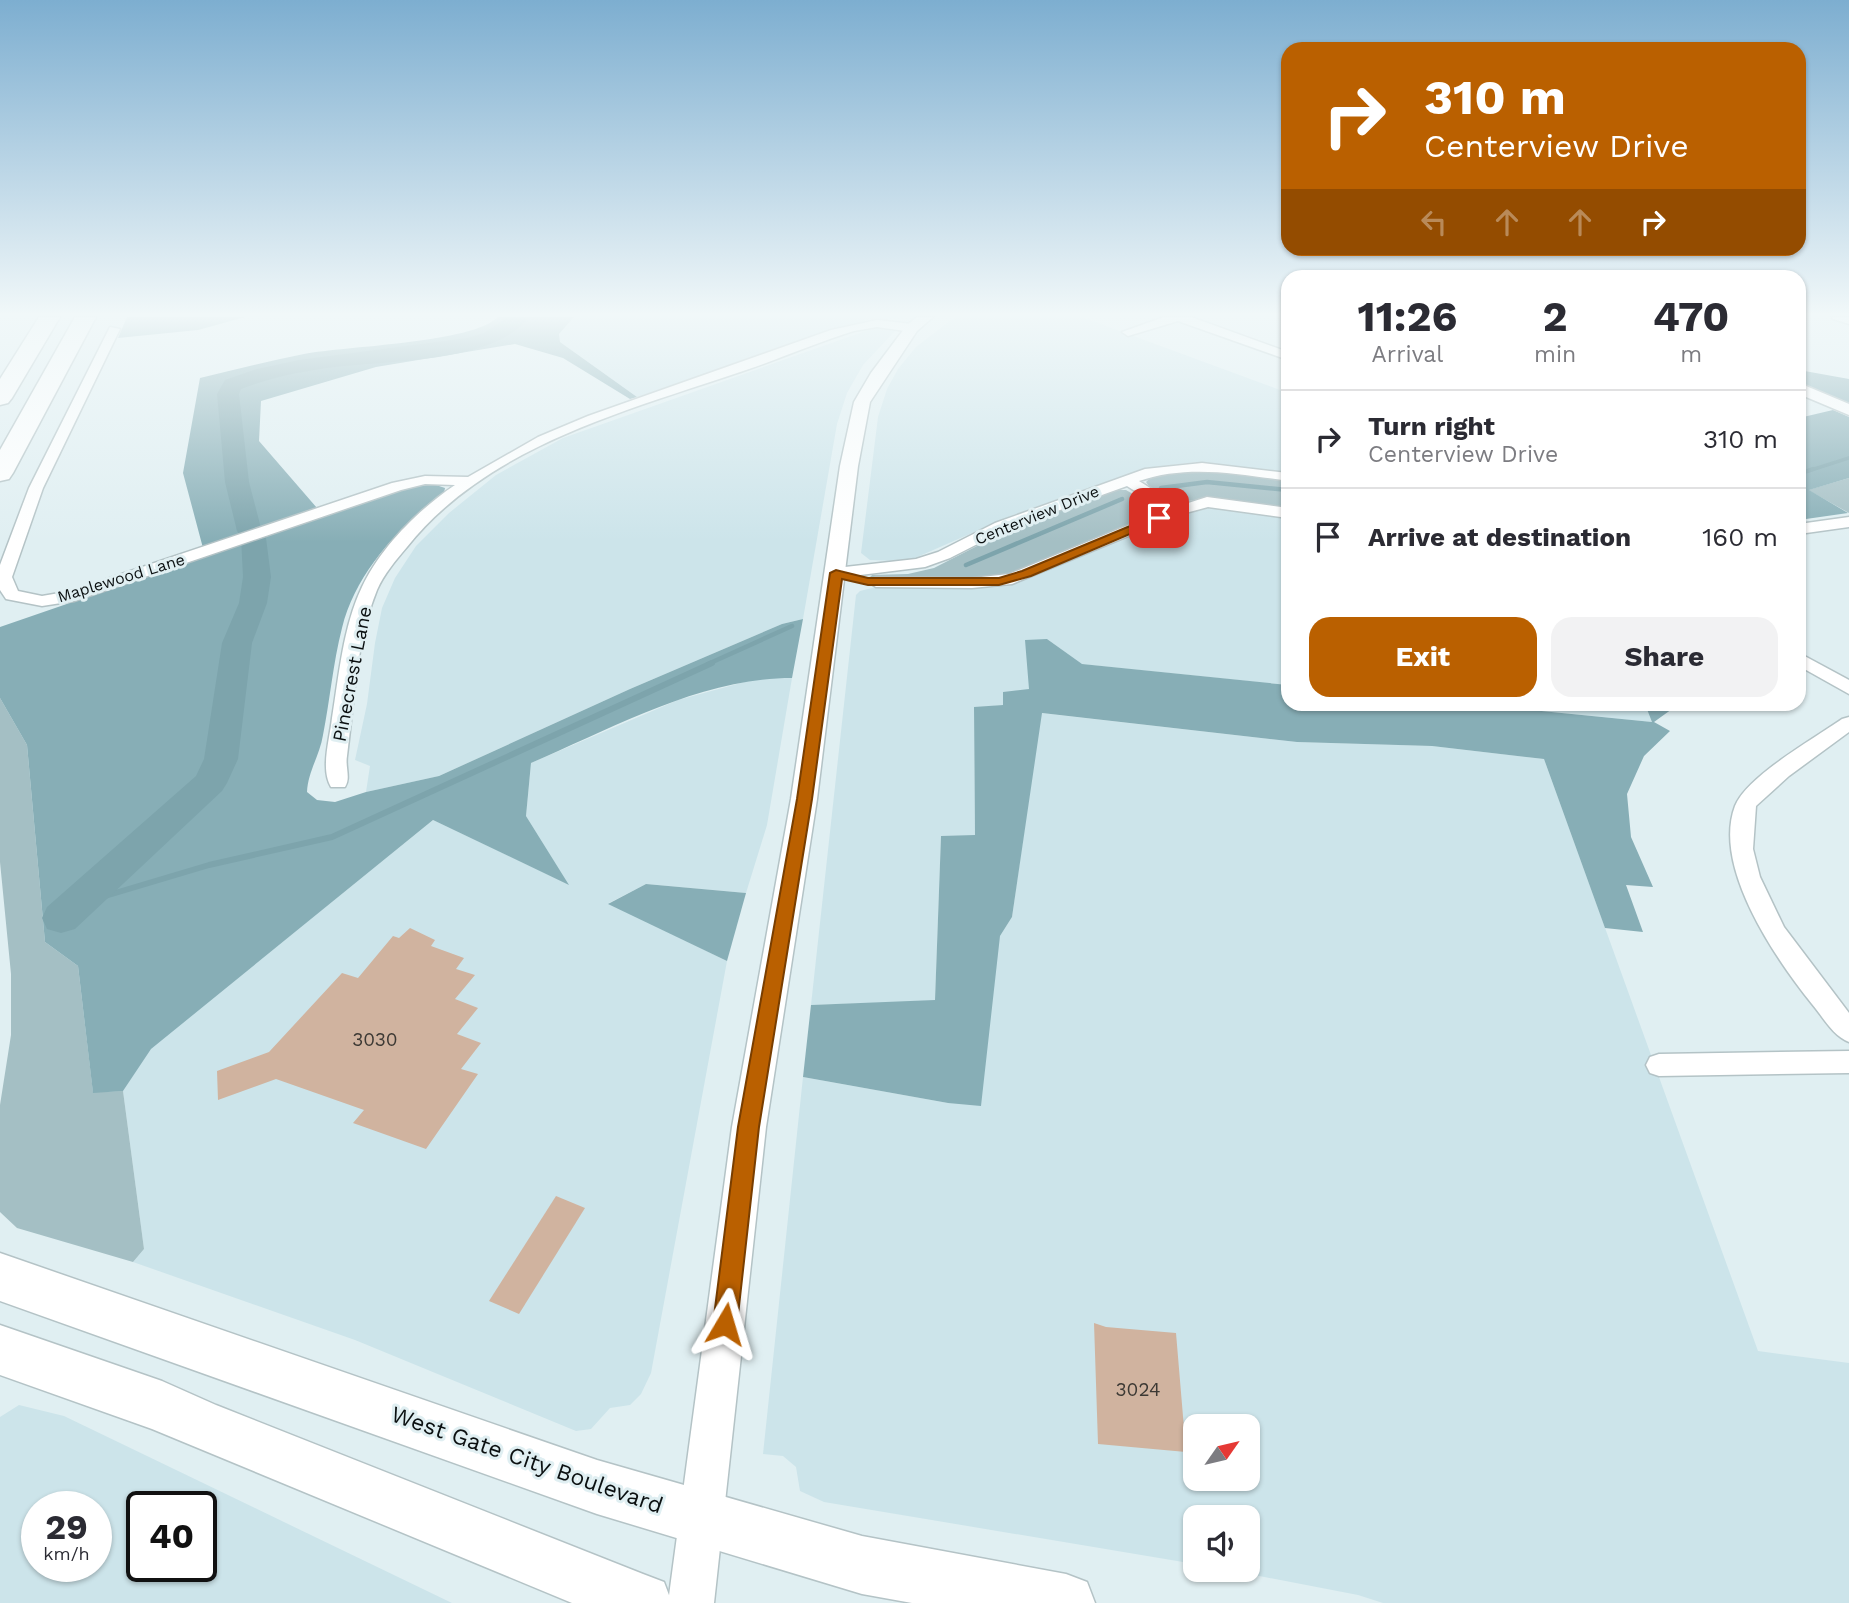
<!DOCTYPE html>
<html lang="en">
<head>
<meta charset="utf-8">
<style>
	body { margin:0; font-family:"Work Sans",sans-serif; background:#f2f2f3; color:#2b2b33; height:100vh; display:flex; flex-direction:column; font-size:26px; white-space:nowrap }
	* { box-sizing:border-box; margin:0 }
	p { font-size:23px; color:#7c7c81 }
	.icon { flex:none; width:38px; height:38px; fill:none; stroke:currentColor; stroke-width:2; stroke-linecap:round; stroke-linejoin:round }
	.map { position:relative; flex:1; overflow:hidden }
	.drawer { position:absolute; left:1281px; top:270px; width:525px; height:441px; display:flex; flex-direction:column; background:#fff; border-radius:21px; box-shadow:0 2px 5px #0004 }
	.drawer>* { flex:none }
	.banner { position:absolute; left:1281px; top:42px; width:525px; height:214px; border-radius:21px; box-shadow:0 2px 5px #0004; background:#ba6000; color:#fff; overflow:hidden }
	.needle { width:46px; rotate:56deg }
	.tools { position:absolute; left:1183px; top:1414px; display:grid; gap:14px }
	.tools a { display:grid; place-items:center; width:77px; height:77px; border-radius:14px; background:#fff; box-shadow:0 2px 5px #0004; font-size:35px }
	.speed { position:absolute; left:21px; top:1491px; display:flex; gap:14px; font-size:35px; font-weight:700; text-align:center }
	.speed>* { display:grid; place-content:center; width:91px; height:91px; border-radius:50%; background:#fff; box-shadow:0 2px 5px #0004; line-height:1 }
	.speed small { font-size:18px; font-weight:400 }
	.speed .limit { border:4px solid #111; border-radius:10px; background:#fff; color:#111 }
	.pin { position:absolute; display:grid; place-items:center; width:60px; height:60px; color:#fff; margin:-30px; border-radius:14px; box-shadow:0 4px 10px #0006 }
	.me { position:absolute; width:77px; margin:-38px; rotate:7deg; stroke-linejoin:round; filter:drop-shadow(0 0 5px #0008) }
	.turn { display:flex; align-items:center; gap:24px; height:147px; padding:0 28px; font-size:32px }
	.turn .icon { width:91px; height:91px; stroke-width:2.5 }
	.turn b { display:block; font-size:49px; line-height:60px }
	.lanes { display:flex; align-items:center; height:66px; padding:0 28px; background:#0003; justify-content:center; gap:35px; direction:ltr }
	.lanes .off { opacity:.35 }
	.eta { display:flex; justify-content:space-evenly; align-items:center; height:119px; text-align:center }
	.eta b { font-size:42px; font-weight:700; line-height:49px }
	.cta { display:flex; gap:14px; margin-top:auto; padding:14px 28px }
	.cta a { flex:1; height:80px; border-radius:21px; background:#ba6000; color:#fff; font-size:28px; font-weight:700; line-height:80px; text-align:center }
	.cta a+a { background:#f2f2f3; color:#2b2b33 }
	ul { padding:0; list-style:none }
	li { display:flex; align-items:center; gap:21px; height:98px; padding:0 28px; border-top:2px solid #e1e1e2 }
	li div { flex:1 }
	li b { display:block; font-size:26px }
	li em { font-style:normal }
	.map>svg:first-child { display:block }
	.built { fill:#cce4ea; fill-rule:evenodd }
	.green { fill:#a4bfc4 }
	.forest { fill:#87aeb6 }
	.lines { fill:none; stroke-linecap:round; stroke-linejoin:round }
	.stream-far2 { stroke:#7da4ac; stroke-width:3.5 }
	.stream-far1 { stroke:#7da4ac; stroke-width:4.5 }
	.stream { stroke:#7da4ac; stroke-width:6 }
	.river { fill:#7da4ac; fill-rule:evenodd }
	.building { fill:#d0b39f }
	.minor-casing { stroke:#b4c3c6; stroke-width:3 }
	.tertiary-casing { stroke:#b4c3c6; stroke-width:3 }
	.primary-casing { stroke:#b4c3c6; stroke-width:3 }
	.motorway-casing { stroke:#b4c3c6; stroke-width:3 }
	.minor { fill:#fff; fill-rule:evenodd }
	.tertiary { fill:#fff; fill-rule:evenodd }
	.primary { fill:#fff; fill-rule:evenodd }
	.motorway { fill:#fff; fill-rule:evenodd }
	.route { fill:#ba6000; stroke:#793e00; stroke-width:2 }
	.labels { text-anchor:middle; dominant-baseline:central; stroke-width:6; stroke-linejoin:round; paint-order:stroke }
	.far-street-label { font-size:16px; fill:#0b1011; stroke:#e0eff2 }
	.street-label { font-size:19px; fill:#0b1011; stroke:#e0eff2 }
	.near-number-label { font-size:19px; fill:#3c3934 }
	.near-street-label { font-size:23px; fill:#0b1011; stroke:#e0eff2 }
</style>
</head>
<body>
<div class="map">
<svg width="1849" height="1603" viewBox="0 0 1849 1603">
	<rect width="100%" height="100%" fill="#e0eff2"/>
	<!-- built -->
	<g class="built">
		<polygon points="574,317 911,317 870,319 637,397 560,342 559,334"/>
		<polygon points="955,317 1082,317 1288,393 1288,473 1197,462 1146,468 1013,515 915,558 898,561 870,560 861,553 878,417 887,389 898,369 916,347"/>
		<polygon points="874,328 895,331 863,365 847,393 837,424 803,619 782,624 630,689 439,776 366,792 370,766 355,760 367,704 375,643 382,608 395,578 416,546 449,513 496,475 563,438"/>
		<polygon points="1220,507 1288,517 1288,685 1081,664 1047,639 1029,689 1003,705 974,708 975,836 941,836 935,1001 811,1005 856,595 860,591 876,587 991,588 1009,586 1198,510"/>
		<polygon points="759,678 792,678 767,825 746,893 646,884 609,903 727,961 651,1373 641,1394 630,1405 610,1408 591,1429 576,1431 355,1340 133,1262 144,1249 123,1091 150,1049 433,820 568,884 526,816 531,763 678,700"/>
		<polygon points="1471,704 1645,704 1653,722"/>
		<path d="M1041 713 1297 742 1432 746 1544 759 1758 1351 1849 1363V1603H1383L1358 1595 1228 1570H1248V1517H1195V1564L824 1502 800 1491 796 1467 783 1456 763 1454 803 1077 948 1103 1000 936 1012 917ZM1195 1426H1248V1479H1195Z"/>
		<path d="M19 1405 64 1416 452 1603H0V1417ZM37 1507H96V1566H37ZM142 1507H201V1566H142Z"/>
	</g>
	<!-- green -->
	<g class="green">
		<polygon points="1187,471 1228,472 1288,481 1288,510 1208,499 1176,502 1149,486 1146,482 1152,476"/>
		<polygon points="1849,478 1849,513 1808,490"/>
		<polygon points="1115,490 1126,490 1155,507 1155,512 1152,516 1010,574 980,579 869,578 872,575 908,574 934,568 1020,524"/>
		<polygon points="0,698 27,745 45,942 78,966 93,1092 123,1091 144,1249 133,1262 17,1228 0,1212 0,1105 11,1035 11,974 0,862"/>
	</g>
	<!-- forest -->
	<g class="forest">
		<polygon points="127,317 245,317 198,330 118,338"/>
		<path d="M498 317H574L559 334 560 342 637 397 630 399 563 358 515 344 376 367 261 401 259 441 317 508 203 548 183 473 200 378C234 370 269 361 304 354 345 346 473 343 498 317Z"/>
		<polygon points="1799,370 1849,379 1849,403 1799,382"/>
		<polygon points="1833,410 1849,417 1849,478 1809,490 1848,513 1799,520 1799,418"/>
		<path d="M433 484 445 488 444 493C399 527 356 572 342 628 333 663 330 700 323 735 320 755 308 771 307 792L317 800 335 802 366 792 439 776 630 689 782 624 803 619 792 678C701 678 613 728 531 763L526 816 569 885 433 820 151 1049 123 1091 93 1093 78 966 45 942 27 745 0 698V627L371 499 402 489Z"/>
		<polygon points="1047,639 1082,664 1288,685 1288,704 1471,704 1652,722 1645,704 1679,704 1654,722 1670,731 1644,756 1627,794 1631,837 1653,887 1626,885 1643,932 1605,928 1544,759 1432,746 1297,742 1042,713 1012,917 1000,936 981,1106 948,1103 803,1077 811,1005 935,1000 941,836 975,835 974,707 1003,705 1003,692 1029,689 1025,640"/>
		<polygon points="646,884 746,893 727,961 608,904"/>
	</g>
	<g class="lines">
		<!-- stream-far2 -->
		<polyline class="stream-far2" points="1808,471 1849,458"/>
		<!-- stream-far1 -->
		<g class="stream-far1">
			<polyline points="1799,474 1813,469"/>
			<polyline points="1161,488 1207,482 1288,490"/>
			<polyline points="966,565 1122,499"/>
			<polyline points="708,664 792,626"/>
		</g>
		<!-- stream -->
		<polyline class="stream" points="75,905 209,865 332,837 712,663"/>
		<!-- river -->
		<path class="river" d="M508 317H529C495 363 389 360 335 367 303 371 272 377 241 389L239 394 249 482 262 532 266 538 271 577 267 603 252 643 238 759 227 783 222 791 75 929 61 933 47 929 42 918 47 907 196 776 204 759 222 643 239 603 243 577 241 537 237 531 225 482 217 394 225 380 257 369 299 360 467 338 484 333Z"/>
	</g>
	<!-- building -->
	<g class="building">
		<polygon points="410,928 435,940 431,946 464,958 456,969 475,975 455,999 478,1008 457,1034 481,1043 461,1069 478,1074 426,1149 353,1123 364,1110 276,1079 218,1100 217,1071 269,1052 342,973 358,978 393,936 399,938"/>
		<polygon points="556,1196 585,1208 519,1314 489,1301"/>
		<polygon points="1094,1323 1106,1327 1176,1333 1186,1452 1098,1444"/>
	</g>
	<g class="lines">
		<defs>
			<g id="minor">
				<polygon points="1164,317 1191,317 1288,352 1288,360 1178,321 1128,336 1122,332"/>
				<polygon points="1832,317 1849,317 1849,324 1833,319"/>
				<path d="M877 320 912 324 918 328 912 332 877 327 854 331C818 342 784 357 749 369 630 410 489 444 407 547 396 560 384 574 377 590 356 642 354 702 347 756 345 767 351 778 345 787H331C320 769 330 738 332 718 339 675 343 627 362 587 380 548 419 509 455 485L425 484 401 490 74 601 42 606 6 599 0 590V565L29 488 110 327 120 329 43 488 12 577 18 591 42 596 71 591 392 483 425 476 468 477 538 437 588 416 831 330Z"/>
				<path d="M1202 463 1288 473V481C1240 474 1187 464 1139 481L1179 506 1207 497 1288 508V518L1208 507 1182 514 1012 584 972 588 876 587 868 582 876 577 972 578 1009 574 1165 510 1127 486 1007 529 950 558 925 567 836 578 828 573 836 568 916 559 938 552 995 523 1145 469Z"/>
				<polygon points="1849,517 1849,527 1799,534 1799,524"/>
				<polygon points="1799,653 1849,680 1849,694 1799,666"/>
				<path d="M1849 717V732L1789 776 1756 806 1753 849 1760 877 1784 927 1849 1013V1042C1833 1036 1823 1017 1812 1004 1776 959 1712 867 1735 806 1747 776 1815 738 1842 719Z"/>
				<polygon points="1849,1051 1849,1073 1659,1076 1650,1073 1646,1065 1650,1057 1659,1054"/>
			</g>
			<g id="tertiary">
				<polygon points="917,317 933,317 917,331 870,402 858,466 817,799 766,1127 714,1603 668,1603 732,1127 791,799 840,466 854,402 871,373 907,325"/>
				<polygon points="1799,383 1849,404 1849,415 1799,394"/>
			</g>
			<g id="primary">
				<polygon points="0,1253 597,1460 862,1536 1066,1574 1087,1582 1095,1603 912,1603 862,1594 597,1514 0,1301"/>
				<polygon points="0,1325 162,1381 216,1405 643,1574 664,1582 672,1603 572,1603 152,1429 0,1375"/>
			</g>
			<g id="motorway">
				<polygon points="39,317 60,317 12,398 8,403 0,405 0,379"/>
				<polygon points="75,317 96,317 13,473 9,479 0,481 0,450"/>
			</g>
		</defs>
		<!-- minor casing -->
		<use href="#minor" class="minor-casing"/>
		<!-- tertiary casing -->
		<use href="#tertiary" class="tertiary-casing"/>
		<!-- primary casing -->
		<use href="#primary" class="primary-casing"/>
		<!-- motorway casing -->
		<use href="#motorway" class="motorway-casing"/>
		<!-- minor -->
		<use href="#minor" class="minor"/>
		<!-- tertiary -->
		<use href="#tertiary" class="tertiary"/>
		<!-- primary -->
		<use href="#primary" class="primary"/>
		<!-- motorway -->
		<use href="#motorway" class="motorway"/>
	</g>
	<!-- sky -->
	<linearGradient id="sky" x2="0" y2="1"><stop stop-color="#7daed0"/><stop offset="0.58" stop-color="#f1f8f9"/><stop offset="1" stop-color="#f1f8f9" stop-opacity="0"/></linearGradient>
	<rect width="1849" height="542" fill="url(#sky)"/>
	<!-- route -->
	<polygon class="route" points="1159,514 1165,518 1163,520 1031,576 999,585 868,585 842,579 812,799 759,1127 737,1324 733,1332 725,1336 717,1332 713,1324 738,1127 797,799 830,573 836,570 868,578 999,578 1022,571"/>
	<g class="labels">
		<!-- far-street labels -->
		<g class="far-street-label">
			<text transform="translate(1037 515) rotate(-22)">Centerview Drive</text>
			<text transform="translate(121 578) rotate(-17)">Maplewood Lane</text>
		</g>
		<!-- street labels -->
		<g class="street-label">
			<text transform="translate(352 674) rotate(-79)">Pinecrest Lane</text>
		</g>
		<!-- near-number labels -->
		<g class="near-number-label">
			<text x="375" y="1039">3030</text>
			<text x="1138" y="1389">3024</text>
		</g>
		<!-- near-street labels -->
		<g class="near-street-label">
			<text transform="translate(527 1460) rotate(19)">West Gate City Boulevard</text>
		</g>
	</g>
</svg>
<div class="tools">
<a><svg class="needle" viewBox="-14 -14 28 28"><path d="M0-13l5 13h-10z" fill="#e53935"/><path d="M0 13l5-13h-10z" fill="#7c7c81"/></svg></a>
<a><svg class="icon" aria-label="sound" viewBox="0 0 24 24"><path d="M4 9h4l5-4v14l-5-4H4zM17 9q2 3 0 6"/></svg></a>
</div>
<div class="speed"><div>29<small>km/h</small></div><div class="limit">40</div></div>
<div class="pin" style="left:1159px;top:518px;background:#d93025"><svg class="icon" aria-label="arrive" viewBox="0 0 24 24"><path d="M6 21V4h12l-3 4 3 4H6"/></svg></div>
<svg class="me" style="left:725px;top:1324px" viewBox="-20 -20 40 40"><path d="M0-17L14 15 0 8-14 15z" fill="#ba6000" stroke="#fff" stroke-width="4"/></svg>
<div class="banner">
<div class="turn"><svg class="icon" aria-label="right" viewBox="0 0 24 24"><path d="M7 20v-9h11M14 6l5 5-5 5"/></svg><div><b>310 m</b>Centerview Drive</div></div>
<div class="lanes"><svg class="icon off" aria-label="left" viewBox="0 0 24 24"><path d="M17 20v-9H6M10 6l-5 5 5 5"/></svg><svg class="icon off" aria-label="ahead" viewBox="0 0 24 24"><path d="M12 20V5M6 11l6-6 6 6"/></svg><svg class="icon off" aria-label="ahead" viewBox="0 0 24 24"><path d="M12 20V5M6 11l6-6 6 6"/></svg><svg class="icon" aria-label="right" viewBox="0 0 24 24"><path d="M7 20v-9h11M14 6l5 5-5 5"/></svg></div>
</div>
<section class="drawer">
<div class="eta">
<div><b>11:26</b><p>Arrival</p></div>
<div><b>2</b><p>min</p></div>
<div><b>470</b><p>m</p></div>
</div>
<ul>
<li><svg class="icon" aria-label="right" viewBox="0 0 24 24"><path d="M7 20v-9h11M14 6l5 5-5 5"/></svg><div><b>Turn right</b><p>Centerview Drive</p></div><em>310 m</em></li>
<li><svg class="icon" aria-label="arrive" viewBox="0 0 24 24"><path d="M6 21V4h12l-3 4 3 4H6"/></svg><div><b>Arrive at destination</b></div><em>160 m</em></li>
</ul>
<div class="cta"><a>Exit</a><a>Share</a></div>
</section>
</div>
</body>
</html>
